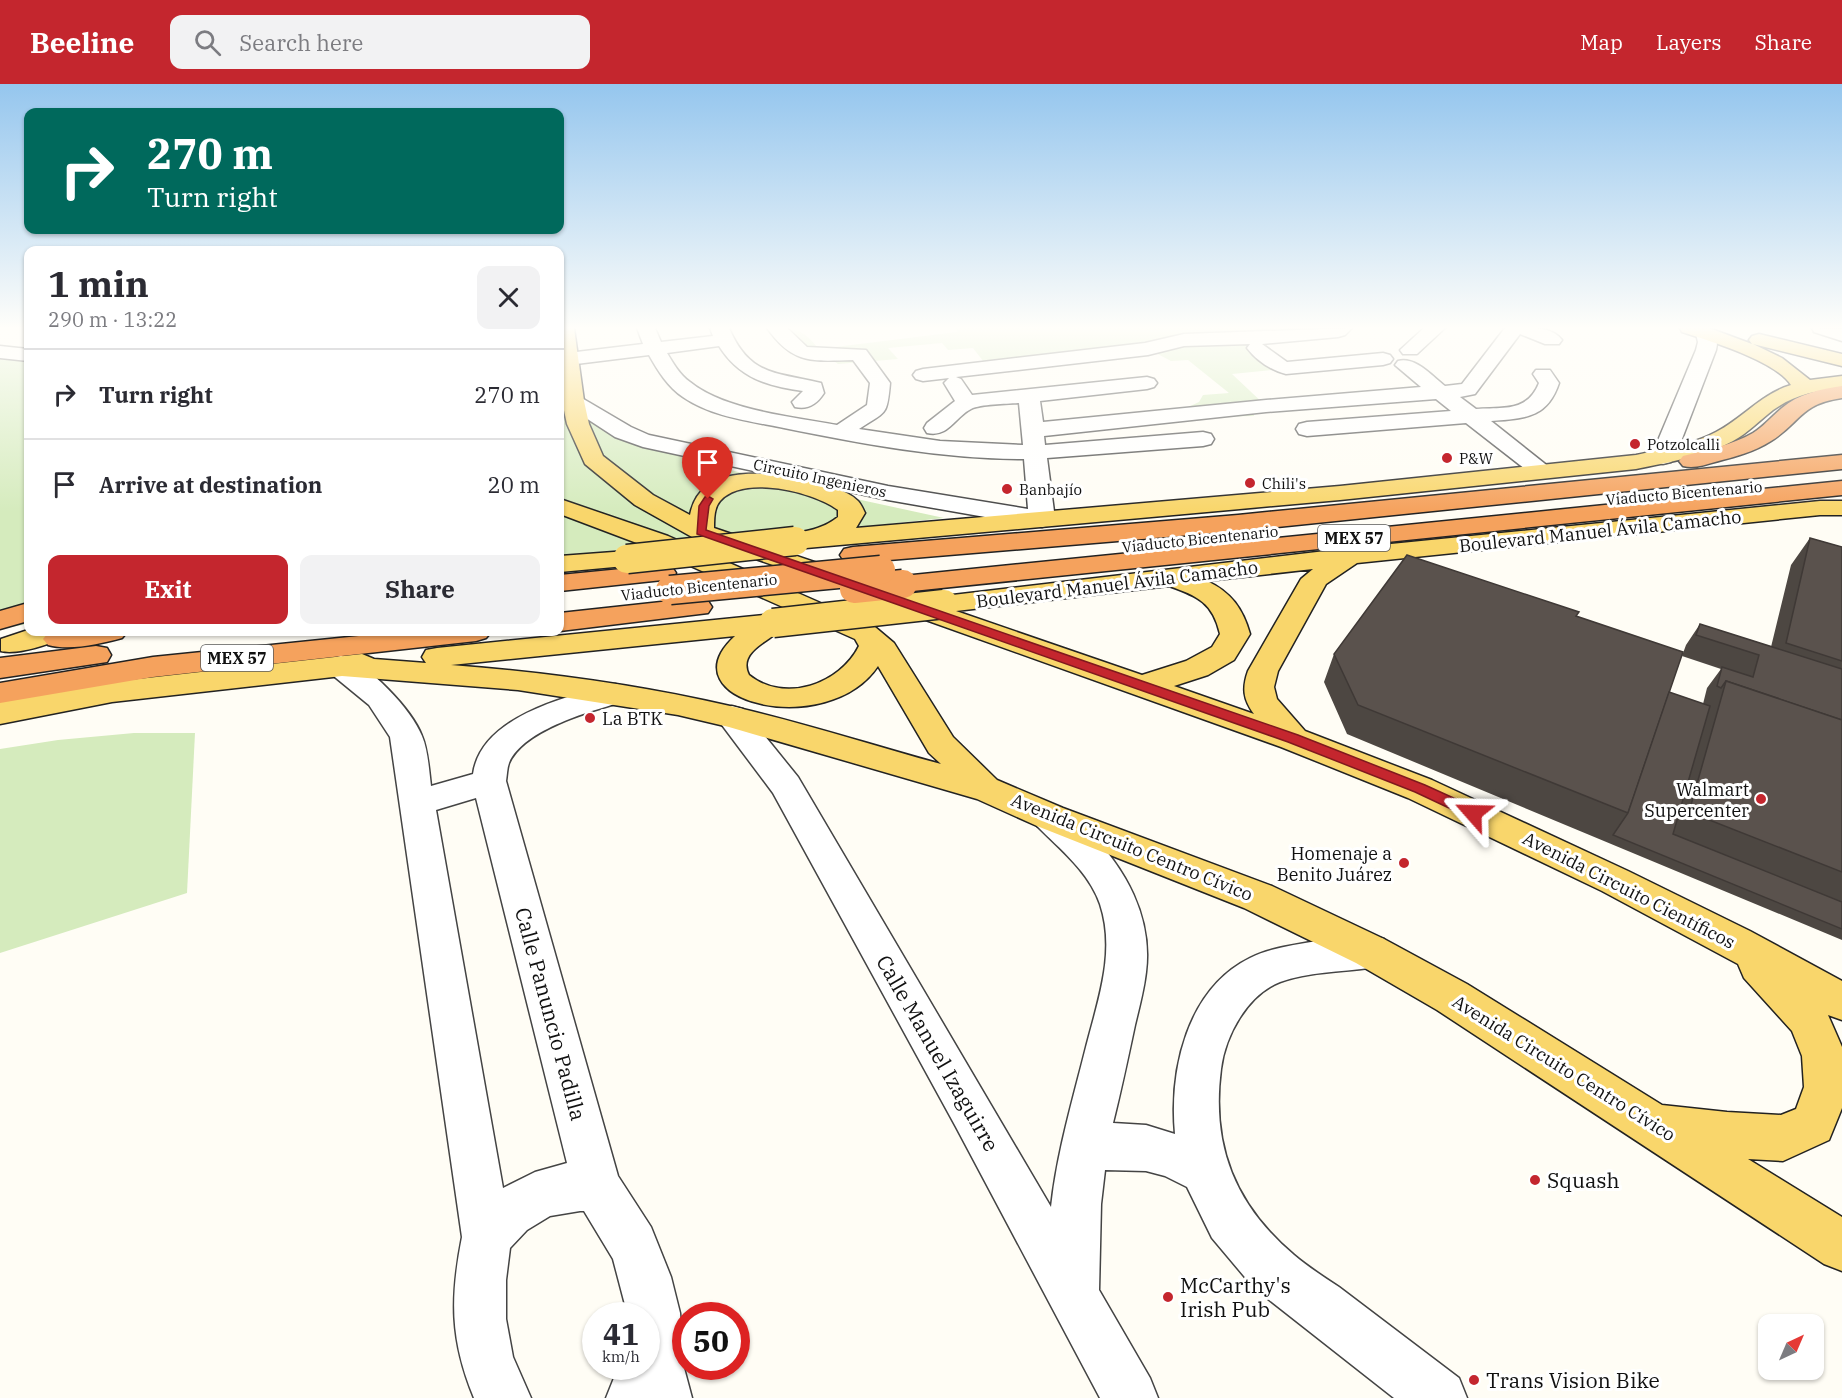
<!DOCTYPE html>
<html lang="en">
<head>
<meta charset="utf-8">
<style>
	body { margin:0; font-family:"IBM Plex Serif",serif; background:#f2f2f3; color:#2b2b33; height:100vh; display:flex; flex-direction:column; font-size:22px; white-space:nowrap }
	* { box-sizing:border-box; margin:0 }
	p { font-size:20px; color:#7c7c81 }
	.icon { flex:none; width:33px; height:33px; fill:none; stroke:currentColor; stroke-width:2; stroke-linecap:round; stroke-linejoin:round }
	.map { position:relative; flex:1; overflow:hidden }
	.sheet { position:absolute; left:24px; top:162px; width:540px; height:390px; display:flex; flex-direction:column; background:#fff; border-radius:12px; box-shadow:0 2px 4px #0004 }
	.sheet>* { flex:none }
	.hud { position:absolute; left:24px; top:24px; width:540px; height:126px; border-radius:12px; box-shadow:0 2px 4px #0004; background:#00695c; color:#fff; overflow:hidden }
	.needle { width:39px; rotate:44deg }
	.tools { position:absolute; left:1758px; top:1230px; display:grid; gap:12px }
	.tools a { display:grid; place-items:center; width:66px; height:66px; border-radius:12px; background:#fff; box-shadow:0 2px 4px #0004; font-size:30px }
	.speed { position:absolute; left:582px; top:1218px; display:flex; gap:12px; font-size:30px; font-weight:700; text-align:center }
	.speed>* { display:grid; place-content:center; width:78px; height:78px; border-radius:50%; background:#fff; box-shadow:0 2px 4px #0004; line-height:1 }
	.speed small { font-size:15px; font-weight:400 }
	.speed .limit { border:9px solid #d22; background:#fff; color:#111 }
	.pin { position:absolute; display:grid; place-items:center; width:51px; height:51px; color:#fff; margin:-62px -26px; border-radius:50% 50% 50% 0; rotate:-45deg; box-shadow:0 0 6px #0007 }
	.pin .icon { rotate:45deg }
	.me { position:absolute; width:66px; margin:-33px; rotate:295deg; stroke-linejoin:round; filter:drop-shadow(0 0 4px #0008) }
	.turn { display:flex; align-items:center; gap:21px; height:126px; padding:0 24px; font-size:27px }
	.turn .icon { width:78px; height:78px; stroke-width:2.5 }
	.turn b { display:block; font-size:42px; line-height:51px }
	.round { display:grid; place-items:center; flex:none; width:63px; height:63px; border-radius:12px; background:#f2f2f3 }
	.summary { display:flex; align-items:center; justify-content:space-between; height:102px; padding:0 24px }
	h1 { font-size:36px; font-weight:700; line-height:45px }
	.cta { display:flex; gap:12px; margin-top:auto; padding:12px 24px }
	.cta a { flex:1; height:69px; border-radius:12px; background:#c4262e; color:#fff; font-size:24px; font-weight:700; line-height:69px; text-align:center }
	.cta a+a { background:#f2f2f3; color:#2b2b33 }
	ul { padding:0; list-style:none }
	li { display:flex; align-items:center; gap:18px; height:90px; padding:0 24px; border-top:2px solid #e1e1e2 }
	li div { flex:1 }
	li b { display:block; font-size:22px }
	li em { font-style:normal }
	header { display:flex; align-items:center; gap:36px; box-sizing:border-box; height:84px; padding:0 30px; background:#c4262e; color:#fff }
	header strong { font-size:28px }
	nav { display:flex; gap:33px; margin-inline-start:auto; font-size:21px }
	.search { width:420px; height:54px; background:#f2f2f3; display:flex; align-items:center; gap:15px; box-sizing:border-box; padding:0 21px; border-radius:12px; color:#7c7c81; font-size:22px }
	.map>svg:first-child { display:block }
	.green { fill:#d5ebbd }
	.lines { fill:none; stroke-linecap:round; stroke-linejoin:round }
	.minor-casing { stroke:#444; stroke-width:3 }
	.major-casing { stroke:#222; stroke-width:3 }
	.highway-casing { stroke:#222; stroke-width:3 }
	.minor { fill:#fff; fill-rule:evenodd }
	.major { fill:#f9d66b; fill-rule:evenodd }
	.highway { fill:#f5a25d; fill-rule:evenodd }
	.major-bridge-casing { stroke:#222; stroke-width:31; stroke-linecap:butt }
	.highway-bridge-casing { stroke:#222; stroke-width:31; stroke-linecap:butt }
	.major-bridge { stroke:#f9d66b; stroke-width:28 }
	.highway-bridge { stroke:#f5a25d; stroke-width:28 }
	.wall { fill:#4d4742 }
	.building { fill:#5a524d; stroke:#3f3936; stroke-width:1.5 }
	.route { fill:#c4262e; stroke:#7f191e; stroke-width:1.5 }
	.poi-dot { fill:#c4262e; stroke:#fff; stroke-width:2 }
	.labels { text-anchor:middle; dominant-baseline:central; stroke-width:6; stroke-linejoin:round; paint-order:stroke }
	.far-poi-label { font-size:15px; fill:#111; stroke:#fff; text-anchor:start }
	.far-street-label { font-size:15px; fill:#111; stroke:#fff }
	.shield { fill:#fff; stroke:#585858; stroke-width:1.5 }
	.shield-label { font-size:16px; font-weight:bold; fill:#111 }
	.street-label { font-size:18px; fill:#111; stroke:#fff }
	.poi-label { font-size:18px; fill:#111; stroke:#fff; text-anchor:end }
	.near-street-label { font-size:21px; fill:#111; stroke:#fff }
	.near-poi-label { font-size:21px; fill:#111; stroke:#fff; text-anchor:start }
</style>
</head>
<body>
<header>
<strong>Beeline</strong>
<div class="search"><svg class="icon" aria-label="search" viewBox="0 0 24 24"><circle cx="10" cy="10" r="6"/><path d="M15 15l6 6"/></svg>Search here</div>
<nav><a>Map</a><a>Layers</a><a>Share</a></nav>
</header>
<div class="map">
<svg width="1842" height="1314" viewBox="0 0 1842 1314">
	<rect width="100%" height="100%" fill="#fffdf5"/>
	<!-- green -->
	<g class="green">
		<path d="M775 244C799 245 803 246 819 265L957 248 956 244H1298L1310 252 1253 258 1280 279 1272 286 1232 290 1266 322 1252 323 1254 332 1198 333 1184 325 1199 318 1203 311 1229 309 1188 276 1171 277 1152 267 990 286 973 264 948 266 942 259 888 264 898 275 838 280 828 273 790 270Z"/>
		<polygon points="0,271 28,274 28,540 0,545"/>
		<polygon points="560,277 572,304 633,359 760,394 944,434 560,475"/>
		<polygon points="134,649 195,649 187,809 0,869 0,665 58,656"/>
	</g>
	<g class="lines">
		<defs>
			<g id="minor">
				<path d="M637 244H655L661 258 713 252 710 244H729C750 293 777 288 821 299L824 309C817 320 808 326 795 323L792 318 803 307C767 302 739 294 719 262L667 269C673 279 680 291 690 298 724 326 793 333 837 341L867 321 870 299 853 276C813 277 793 281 767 244H787L807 263 866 266 890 299C887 333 886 327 859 345L940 357 1023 361 1019 319C1007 320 981 320 971 325 955 333 948 354 927 349L924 344 927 339 955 317 944 299 949 294 923 297 916 295 913 291 916 287 923 285 1145 259 1184 250 1352 244 1345 251 1338 253 1262 260 1287 278 1383 269 1390 271 1393 275 1390 279 1383 281 1286 290C1271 286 1257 277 1247 264L1250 260 1184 262 1148 271 956 293 961 295 972 311 1147 293 1154 295 1157 299 1154 303 1147 305 1040 317 1043 338 1266 316 1421 303 1395 281 1398 277C1415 272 1432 292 1445 302L1462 300 1505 244C1522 244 1550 240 1562 256L1559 260H1545L1520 250 1475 310 1460 313 1476 325C1502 323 1527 329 1539 299L1533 290 1536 286H1550L1559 299C1547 335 1524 334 1491 337L1554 387 1550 392 1542 394 1534 392 1466 339 1307 352 1299 350 1296 345 1299 340 1307 338 1451 327 1436 315 1266 328 1044 352 1045 361 1203 348 1211 350 1214 355 1211 360 1203 362 1047 374 1055 435 1051 440 1042 443 888 416 643 363 615 353 566 321 562 317 566 313 573 311 580 313 631 343 649 351 888 402 1028 425 1024 375C942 375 863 360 784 344 750 337 712 333 683 313 668 303 658 287 649 271L568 281 560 277 561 271 568 269 643 260Z"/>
				<polygon points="1424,244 1445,244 1417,270 1403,270 1400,266"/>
				<path d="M1705 244 1712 246C1717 253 1718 258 1716 266L1675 373 1671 378 1663 380 1655 378 1651 373 1696 266 1698 258 1696 250 1698 246Z"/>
				<polygon points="1812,244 1842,245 1842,257 1814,248"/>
				<polygon points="0,262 28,265 28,277 0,274"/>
				<path d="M341 572C368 579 412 626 422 652 428 666 429 686 431 702L473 690C481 632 568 612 615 600L626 603 631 610 626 617C594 626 523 645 509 679 507 684 507 691 506 697L618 1092 651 1143 671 1193 680 1229 684 1284 692 1314H606L614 1294 624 1282H646V1232H628L613 1175 584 1127H580L550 1132 527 1146 510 1164 506 1196V1235L513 1273 531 1314H474C450 1256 450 1214 462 1153L390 653 369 621 330 589 326 582 330 575ZM476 714 567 1079 535 1088 503 1104 436 726Z"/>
				<path d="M732 622 743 625 798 693 1051 1123C1057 1068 1073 1015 1086 963 1098 916 1116 868 1100 820 1089 788 1060 765 1037 742L1032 733 1037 724C1062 716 1070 731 1087 746 1125 783 1153 833 1146 888 1144 906 1139 924 1135 941 1128 974 1121 1007 1113 1039L1146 1041 1175 1050C1169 986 1187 905 1250 874 1270 864 1294 861 1317 857 1339 854 1363 848 1384 855L1390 867 1384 879 1370 884C1341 888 1307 888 1280 898 1247 911 1225 952 1221 985 1211 1062 1235 1121 1294 1171 1308 1183 1324 1193 1339 1203 1379 1233 1419 1264 1459 1294L1467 1314H1394L1254 1204 1212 1154 1187 1103 1165 1092 1146 1087 1105 1086 1101 1120 1099 1206 1150 1294 1158 1314H1100L956 1043 773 709 716 633 721 625Z"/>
			</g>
			<g id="major">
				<path d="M560 244H574L584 317 589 340 603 372 653 411 690 431C700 377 772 388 810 398 825 401 846 405 858 417 861 420 863 425 865 429L856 444 1340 402 1636 371C1663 365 1692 361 1716 348 1743 334 1761 310 1791 301 1776 277 1710 257 1682 248L1680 244H1709L1752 260 1749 256 1752 252 1759 250 1842 270V282L1753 260 1782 274 1810 296 1842 292V304C1817 306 1794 311 1773 326 1760 336 1748 349 1733 357 1704 373 1668 378 1636 385L1340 416 795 465 786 463 782 457 786 451C805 447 822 446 838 433V426C814 408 743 390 720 417 714 424 714 435 714 444L844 488 848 494 844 500 834 502 692 453 635 421 585 380 567 340 562 317Z"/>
				<path d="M560 415 668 452 875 543 894 559 953 653 997 696 1063 724 1272 802 1384 855 1467 900 1662 1021 1727 1028 1781 1031 1796 1025 1804 1003 1802 972 1792 947 1744 894 1738 880 1602 807 1408 714 1281 663 895 525 891 519 895 513 905 511 931 519 934 514 944 512 1351 464 1820 417H1842V431H1820L1357 479 1326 500 1278 587 1274 603 1277 615 1305 647 1432 696 1628 787 1750 847 1842 897V936L1828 931 1842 963V1024L1829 1056 1783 1077 1748 1075 1842 1133V1187L1824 1180 1437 926 1356 879 1244 824 1037 742 977 715 729 643 678 631 518 606 342 592 112 618 0 640V618L112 598 362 570 374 575 426 579 422 573 426 566 437 564 773 530 783 533 787 539C776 556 736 565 749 591 785 620 840 600 859 562L855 555 650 464 560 430ZM1313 485 1301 495 1248 587C1242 604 1243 615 1254 630L1174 602 1208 591 1234 576 1250 550C1243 525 1231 508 1207 497ZM1169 502C1198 512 1213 519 1220 550L1212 563 1186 577 1142 591 956 527ZM735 552C663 618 828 657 878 582L929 669 941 680C871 661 801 638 730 622 639 601 544 588 451 581Z"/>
				<polygon points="627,467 636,469 640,475 636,481 560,488 560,472"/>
				<path d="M28 546V548H66C57 561 15 571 1 567V555Z"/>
			</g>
			<g id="highway">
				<path d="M1842 302V314C1800 320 1801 338 1771 357 1754 368 1734 373 1715 378 1704 381 1694 385 1683 382L1679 377 1683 372C1707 366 1732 361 1753 349 1764 342 1772 332 1782 324 1798 310 1821 305 1842 302Z"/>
				<polygon points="1842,371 1842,385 1238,447 853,479 844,477 840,471 844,465 853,463 1238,431"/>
				<polygon points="1842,397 1842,411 903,508 893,506 889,500 893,494 903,492"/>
				<polygon points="662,481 672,483 676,489 672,495 560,507 560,491"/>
				<polygon points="698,514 708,517 712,523 708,529 560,547 560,529"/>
				<polygon points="28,519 28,537 0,545 0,527"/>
				<path d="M52 548H127L122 554C100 560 70 567 48 561L43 555 48 549Z"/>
				<polygon points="398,548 491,548 486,554 476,557 153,593 0,619 0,599 153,573"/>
				<polygon points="96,562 107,564 111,571 107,578 0,594 0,574"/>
			</g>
		</defs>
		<!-- minor casing -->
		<use href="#minor" class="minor-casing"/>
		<!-- major casing -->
		<use href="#major" class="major-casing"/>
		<!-- highway casing -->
		<use href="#highway" class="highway-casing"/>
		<!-- minor -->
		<use href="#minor" class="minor"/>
		<!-- major -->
		<use href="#major" class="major"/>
		<!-- highway -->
		<use href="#highway" class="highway"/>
		<defs>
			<g id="major-bridge">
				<polyline points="627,475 795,457"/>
				<polyline points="773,539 944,520"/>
			</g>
			<g id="highway-bridge">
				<polyline points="854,505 903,500"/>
				<polyline points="670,506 881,486"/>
			</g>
		</defs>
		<!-- major-bridge casing -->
		<use href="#major-bridge" class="major-bridge-casing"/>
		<!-- highway-bridge casing -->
		<use href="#highway-bridge" class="highway-bridge-casing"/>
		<!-- major-bridge -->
		<use href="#major-bridge" class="major-bridge"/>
		<!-- highway-bridge -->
		<use href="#highway-bridge" class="highway-bridge"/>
	</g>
	<!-- wall -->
	<polygon class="wall" points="1810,454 1842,463 1842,856 1347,650 1324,598 1334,570 1576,532 1669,608 1703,620 1707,604 1721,585 1682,572 1686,561 1700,540 1771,563 1791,481"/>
	<!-- building -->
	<g class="building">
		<polygon points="1810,454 1842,463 1842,577 1786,559"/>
		<polygon points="1407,471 1579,528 1576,532 1683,568 1628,729 1358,621 1334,570"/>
		<polygon points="1700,540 1842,585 1842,636 1726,597 1721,604 1717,602 1722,583 1753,593 1759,571 1696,551"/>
		<polygon points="1726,597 1842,636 1842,788 1689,728"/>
		<polygon points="1669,608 1710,622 1673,750 1842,818 1842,845 1613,751 1628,729"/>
	</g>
	<!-- sky -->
	<linearGradient id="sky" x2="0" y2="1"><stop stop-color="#95c6ee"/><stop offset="0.57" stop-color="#fffefa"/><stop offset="1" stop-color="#fffefa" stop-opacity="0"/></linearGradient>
	<rect width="1842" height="428" fill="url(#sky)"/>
	<!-- route -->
	<polygon class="route" points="708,412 713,415 709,422 706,446 1298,651 1425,701 1478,725 1480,729 1478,733 1468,733 1415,708 1288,658 697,450 699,422 705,413"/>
	<!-- markers -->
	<g class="poi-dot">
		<circle cx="1635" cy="360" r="6"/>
		<circle cx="1447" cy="374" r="6"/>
		<circle cx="1250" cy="399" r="6"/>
		<circle cx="1007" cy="405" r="6"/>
		<circle cx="590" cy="634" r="6"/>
		<circle cx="1761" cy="715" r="6"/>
		<circle cx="1404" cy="779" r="6"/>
		<circle cx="1535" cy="1096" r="6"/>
		<circle cx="1168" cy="1213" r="6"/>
		<circle cx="1474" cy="1296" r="6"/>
	</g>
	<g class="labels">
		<!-- far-poi labels -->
		<g class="far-poi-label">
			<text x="1647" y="360">Potzolcalli</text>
			<text x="1459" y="374">P&amp;W</text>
			<text x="1262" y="399">Chili's</text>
			<text x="1019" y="405">Banbajío</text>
		</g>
		<!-- far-street labels -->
		<g class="far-street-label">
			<text transform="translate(820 394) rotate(12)">Circuito Ingenieros</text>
			<text transform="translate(1684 409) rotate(-5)">Viaducto Bicentenario</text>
			<text transform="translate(1200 455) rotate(-6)">Viaducto Bicentenario</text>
			<text transform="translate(699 503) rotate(-6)">Viaducto Bicentenario</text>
		</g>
		<!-- shield labels -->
		<g class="shield">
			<rect x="1318" y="441" width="72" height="26" rx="4.5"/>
			<rect x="201" y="561" width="72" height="26" rx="4.5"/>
		</g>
		<g class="shield-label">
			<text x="1354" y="454">MEX 57</text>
			<text x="237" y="574">MEX 57</text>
		</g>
		<!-- street labels -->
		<g class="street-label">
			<text transform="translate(1600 447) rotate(-6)">Boulevard Manuel Ávila Camacho</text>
			<text transform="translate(1117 500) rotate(-7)">Boulevard Manuel Ávila Camacho</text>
			<text transform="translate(1132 763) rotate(22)">Avenida Circuito Centro Cívico</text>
			<text transform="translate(1629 806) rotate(27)">Avenida Circuito Científicos</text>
			<text transform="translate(1564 984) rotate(32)">Avenida Circuito Centro Cívico</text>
		</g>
		<!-- poi labels -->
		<g class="poi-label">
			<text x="602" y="634" text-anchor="start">La BTK</text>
			<text x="1749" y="705">Walmart<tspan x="1749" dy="21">Supercenter</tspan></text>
			<text x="1392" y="769">Homenaje a<tspan x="1392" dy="21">Benito Juárez</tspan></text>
		</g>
		<!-- near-street labels -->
		<g class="near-street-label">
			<text transform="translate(551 930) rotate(75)">Calle Panuncio Padilla</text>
			<text transform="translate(938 969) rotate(60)">Calle Manuel Izaguirre</text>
		</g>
		<!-- near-poi labels -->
		<g class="near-poi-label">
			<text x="1547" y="1096">Squash</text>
			<text x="1180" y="1201">McCarthy's<tspan x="1180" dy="24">Irish Pub</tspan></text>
			<text x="1486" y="1296">Trans Vision Bike</text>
		</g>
	</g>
</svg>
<div class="tools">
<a><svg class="needle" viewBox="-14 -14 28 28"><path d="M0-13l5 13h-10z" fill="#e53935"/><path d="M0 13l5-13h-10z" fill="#7c7c81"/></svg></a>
</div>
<div class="speed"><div>41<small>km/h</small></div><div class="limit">50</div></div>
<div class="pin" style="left:708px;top:415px;background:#d93025"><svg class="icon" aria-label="arrive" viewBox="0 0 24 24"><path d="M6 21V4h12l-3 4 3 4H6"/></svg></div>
<svg class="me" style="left:1473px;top:729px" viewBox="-20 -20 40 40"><path d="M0-17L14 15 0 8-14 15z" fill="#c4262e" stroke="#fff" stroke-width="4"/></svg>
<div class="hud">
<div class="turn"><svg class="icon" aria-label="right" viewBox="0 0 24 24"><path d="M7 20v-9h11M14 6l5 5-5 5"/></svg><div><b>270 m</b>Turn right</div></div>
</div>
<section class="sheet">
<div class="summary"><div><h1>1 min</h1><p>290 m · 13:22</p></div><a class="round"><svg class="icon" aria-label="close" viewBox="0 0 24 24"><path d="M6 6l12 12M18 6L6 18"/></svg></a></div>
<ul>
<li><svg class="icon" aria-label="right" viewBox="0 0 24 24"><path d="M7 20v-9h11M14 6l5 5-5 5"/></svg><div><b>Turn right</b></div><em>270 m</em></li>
<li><svg class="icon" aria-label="arrive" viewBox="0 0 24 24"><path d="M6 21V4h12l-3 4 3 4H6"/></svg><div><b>Arrive at destination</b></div><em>20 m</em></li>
</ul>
<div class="cta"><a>Exit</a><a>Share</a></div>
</section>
</div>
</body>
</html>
